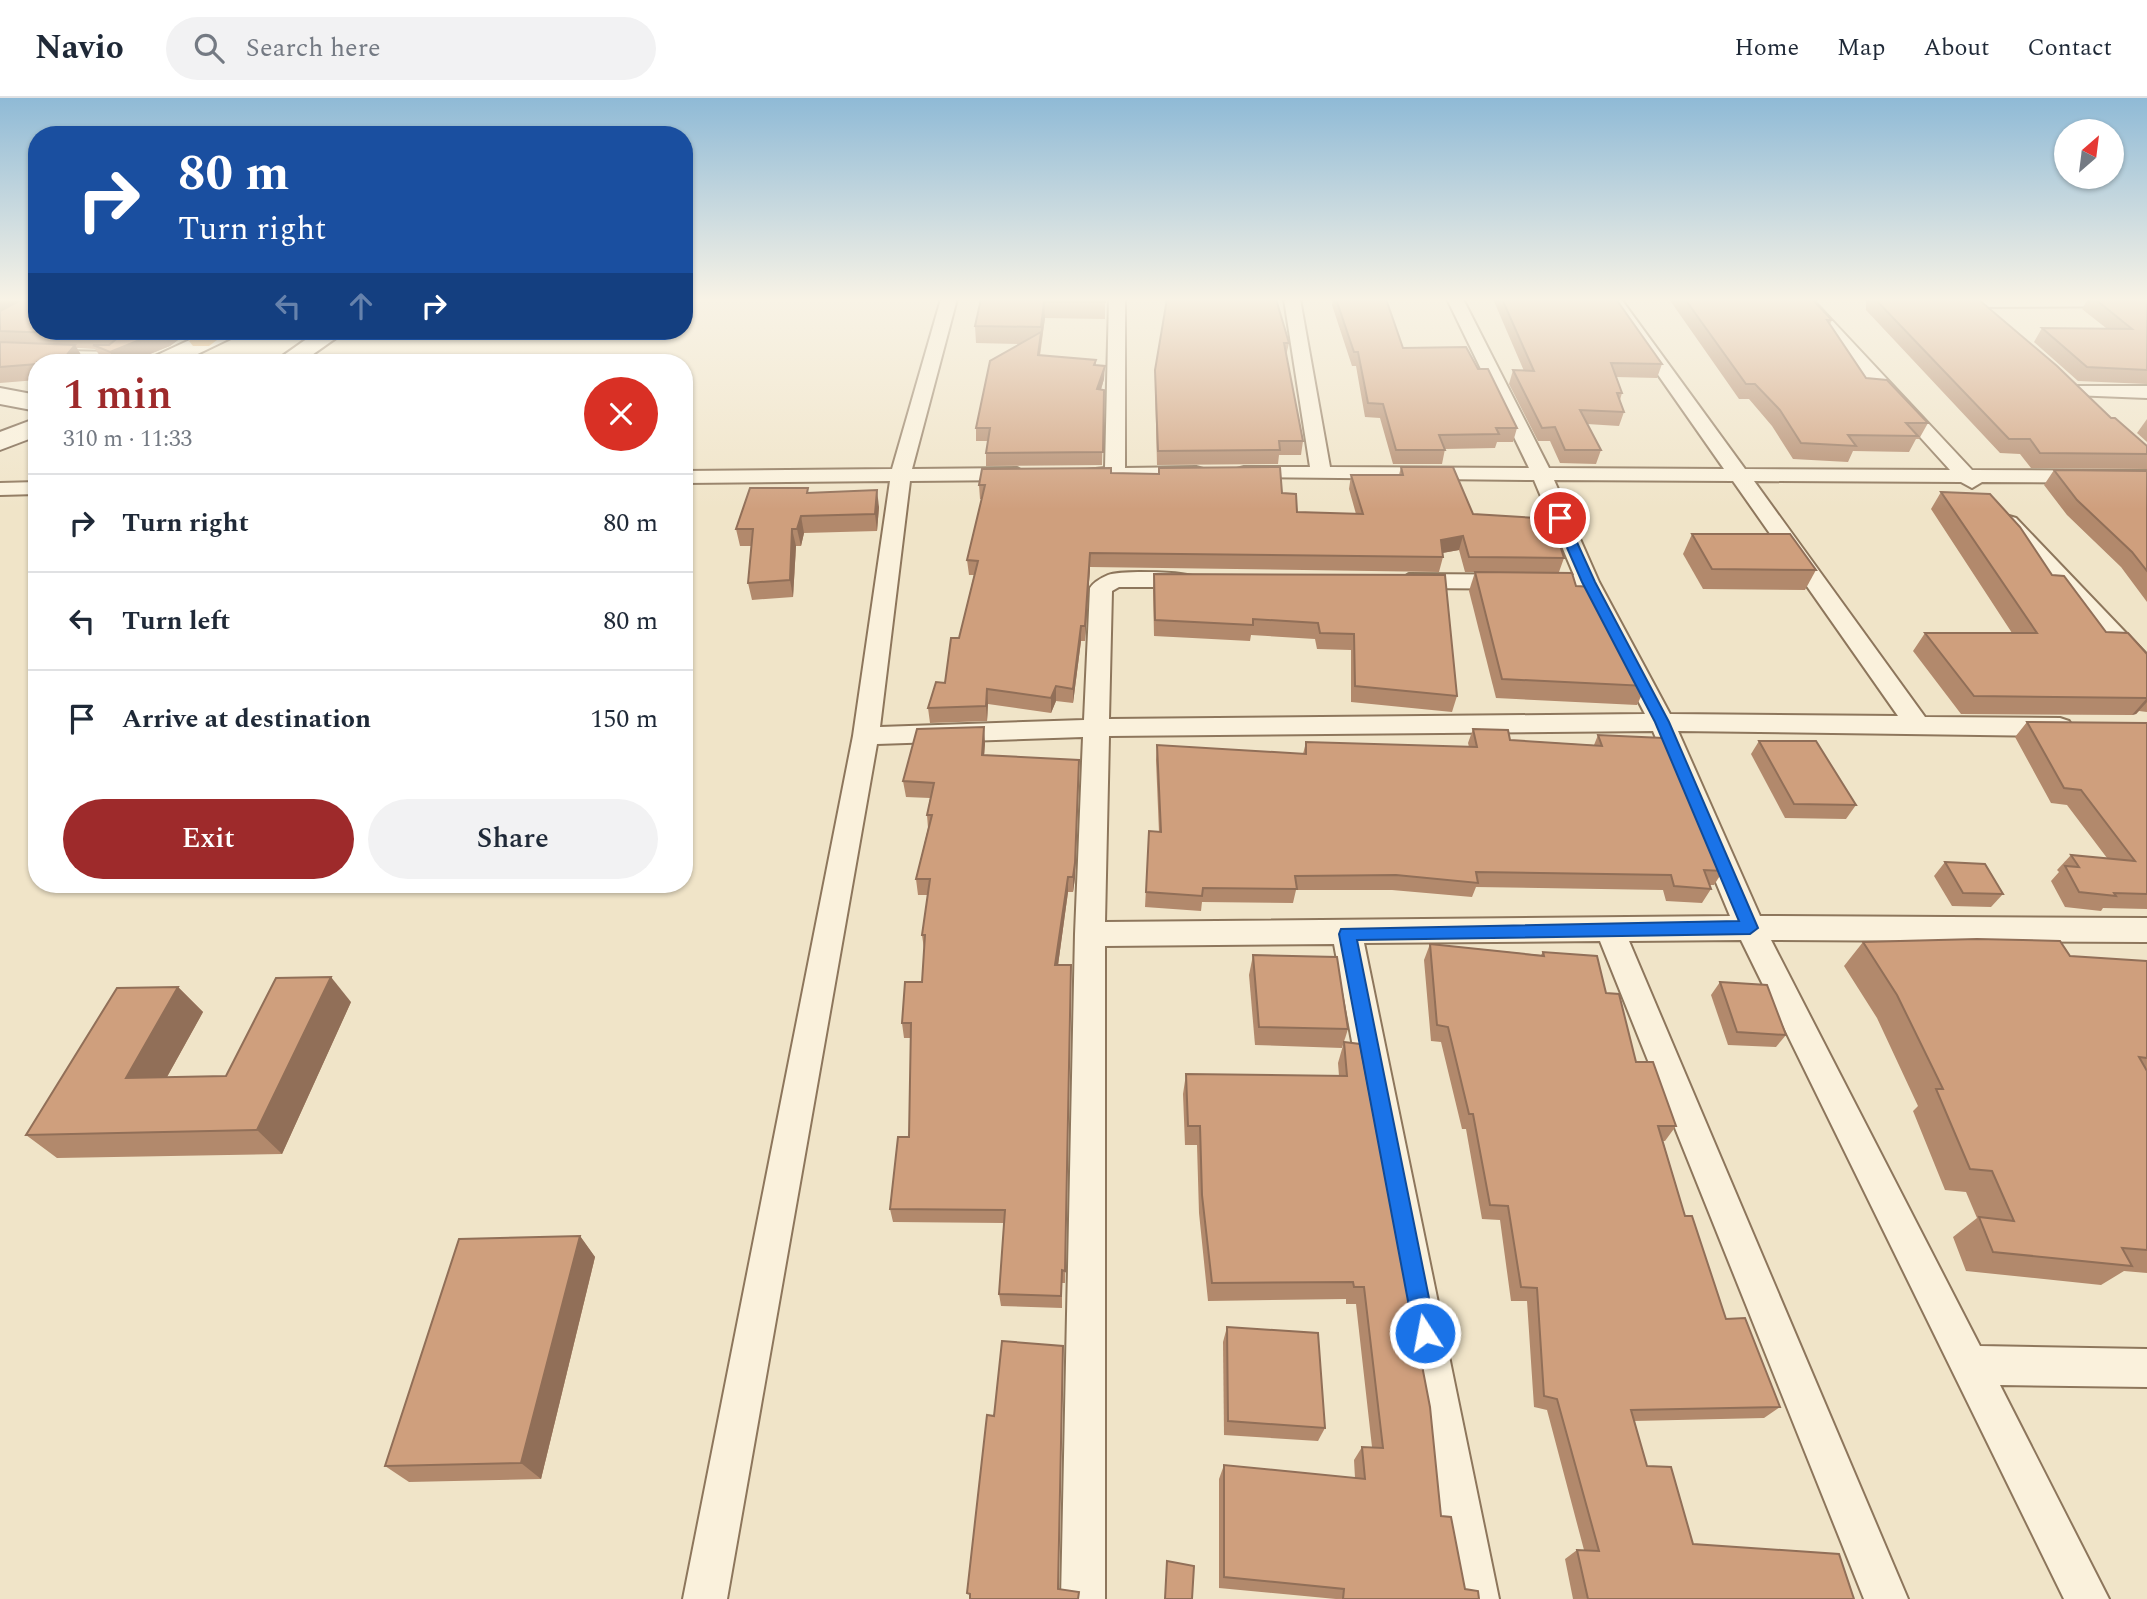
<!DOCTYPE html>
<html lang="en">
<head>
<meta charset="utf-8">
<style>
	body { margin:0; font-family:Spectral,serif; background:#f2f2f3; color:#1f2937; height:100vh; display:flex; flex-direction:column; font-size:26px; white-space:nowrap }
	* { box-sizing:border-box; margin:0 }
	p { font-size:23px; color:#747a83 }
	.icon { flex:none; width:38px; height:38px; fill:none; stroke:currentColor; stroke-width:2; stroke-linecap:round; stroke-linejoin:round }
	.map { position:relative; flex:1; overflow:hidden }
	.sheet { position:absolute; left:28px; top:256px; width:665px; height:539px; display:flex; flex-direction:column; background:#fff; border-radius:28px; box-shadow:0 2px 5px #0004 }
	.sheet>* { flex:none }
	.banner { position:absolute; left:28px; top:28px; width:665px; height:214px; border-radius:28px; box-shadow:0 2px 5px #0004; background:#1a4fa0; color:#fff; overflow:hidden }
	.needle { width:46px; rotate:28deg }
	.tools { position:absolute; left:2054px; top:21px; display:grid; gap:14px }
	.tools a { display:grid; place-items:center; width:70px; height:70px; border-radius:50%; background:#fff; box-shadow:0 2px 5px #0004; font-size:35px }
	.pin { position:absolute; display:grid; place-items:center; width:60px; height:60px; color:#fff; margin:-30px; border:4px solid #fff; border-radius:50%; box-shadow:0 2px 7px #0007 }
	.me { position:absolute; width:77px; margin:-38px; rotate:349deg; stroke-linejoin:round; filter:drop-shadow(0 0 5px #0008) }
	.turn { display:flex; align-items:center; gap:24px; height:147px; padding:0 35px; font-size:32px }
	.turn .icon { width:91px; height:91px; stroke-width:2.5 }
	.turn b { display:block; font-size:49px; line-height:60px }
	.lanes { display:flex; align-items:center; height:66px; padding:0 35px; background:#0003; justify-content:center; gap:35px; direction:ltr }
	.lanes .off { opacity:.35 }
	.round { display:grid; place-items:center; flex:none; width:74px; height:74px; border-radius:37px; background:#f2f2f3 }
	.headline { display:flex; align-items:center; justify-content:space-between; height:119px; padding:0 35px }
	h1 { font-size:42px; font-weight:600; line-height:52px; color:#9e2a2b }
	.cta { display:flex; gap:14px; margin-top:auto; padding:14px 35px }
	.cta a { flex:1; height:80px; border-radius:42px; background:#9e2a2b; color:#fff; font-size:28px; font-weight:600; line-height:80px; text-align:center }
	.cta a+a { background:#f2f2f3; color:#1f2937 }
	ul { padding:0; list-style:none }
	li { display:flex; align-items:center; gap:21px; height:98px; padding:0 35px; border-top:2px solid #e0e1e3 }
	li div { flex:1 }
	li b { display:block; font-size:26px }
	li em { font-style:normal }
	header { display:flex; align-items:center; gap:42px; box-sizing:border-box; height:98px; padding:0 35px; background:#fff; border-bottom:2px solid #e0e1e3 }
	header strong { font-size:33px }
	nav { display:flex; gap:38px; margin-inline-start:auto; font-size:24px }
	.search { width:490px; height:63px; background:#f2f2f3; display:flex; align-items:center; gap:18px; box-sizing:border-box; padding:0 24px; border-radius:38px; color:#747a83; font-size:26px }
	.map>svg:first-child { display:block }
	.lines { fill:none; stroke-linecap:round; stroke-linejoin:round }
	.lane-casing { stroke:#8d765c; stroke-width:4 }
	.street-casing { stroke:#8d765c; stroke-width:4 }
	.secondary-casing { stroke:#6f573f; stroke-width:4 }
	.highway-casing { stroke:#5b4430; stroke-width:4 }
	.lane { fill:#faf1dc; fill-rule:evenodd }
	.street { fill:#faf1dc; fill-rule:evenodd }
	.secondary { fill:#faf1dc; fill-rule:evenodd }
	.highway { fill:#e0a458; fill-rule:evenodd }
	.wall { fill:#b2896c }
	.shaded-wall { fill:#916f58 }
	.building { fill:#cf9f7d; stroke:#916f58; stroke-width:2 }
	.route { fill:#1a73e8; stroke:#114b97; stroke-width:2 }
</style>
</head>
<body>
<header>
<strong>Navio</strong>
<div class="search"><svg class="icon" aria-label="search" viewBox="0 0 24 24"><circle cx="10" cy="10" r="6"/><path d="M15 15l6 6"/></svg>Search here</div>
<nav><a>Home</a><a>Map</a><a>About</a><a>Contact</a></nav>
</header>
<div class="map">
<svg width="2147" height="1501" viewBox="0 0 2147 1501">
	<rect width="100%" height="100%" fill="#f0e4c8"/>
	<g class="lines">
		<defs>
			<polygon id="lane" points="61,253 117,254 121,257 117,260 64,258 61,257"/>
			<g id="street">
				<path d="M941 201H957L912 371 1017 370 1027 376 1017 382 910 383 880 629 1084 622 1090 490C1094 484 1101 480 1108 477 1121 472 1195 473 1201 482L1190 489H1119L1112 493 1109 621 1645 616 1580 491 1409 490 1398 483 1409 476 1574 477 1534 382 1237 379 1234 375 1237 371 1244 369H1310L1284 201H1300L1330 369 1529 370 1447 201H1463L1549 370 1724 371 1605 201H1621L1745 371 1950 372 1795 201H1812L1972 372 2147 373V385L1982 384 1972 390 1961 384 1754 383 1925 619 2060 620 2069 623 2073 629 2069 635 2060 638 1678 633 1760 818 2147 820V844L1771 842 1980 1248 2147 1251V1289L2000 1287 2109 1501H2064L1741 842 1629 843 1908 1501H1864L1600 843 1364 845 1499 1501H1455L1334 846 1105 848V1501H1061L1075 836 1083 639 877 646 727 1501H683L853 638 890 383 684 385V373L892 371ZM1554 382 1733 383 1898 618 1670 616 1599 484ZM1653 633 1730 818 1105 824 1109 638Z"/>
				<polygon points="1109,201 1125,201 1125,370 1196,369 1203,371 1206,375 1203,379 1093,382 1083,376 1086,372 1105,370"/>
				<polygon points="1966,201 2147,201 2147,208 1972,209 1966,207"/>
				<polygon points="2078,288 2147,288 2147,300 2072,297 2069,293 2072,289"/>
				<polygon points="37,384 37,396 0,397 0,385"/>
				<polygon points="2009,418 2016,420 2147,557 2147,579 2138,576 2002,428 1998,424"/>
			</g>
			<g id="secondary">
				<polygon points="209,233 239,233 235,238 181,264 150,264 153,259"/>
				<polygon points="318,233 346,233 302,264 274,264"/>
				<polygon points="0,290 37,297 37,313 0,306"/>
				<polygon points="37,320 37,338 0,352 0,334"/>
			</g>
			<polygon id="highway" points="201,233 229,233 209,248 193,248 189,243"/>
		</defs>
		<!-- lane casing -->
		<use href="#lane" class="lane-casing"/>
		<!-- street casing -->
		<use href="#street" class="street-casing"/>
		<!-- secondary casing -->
		<use href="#secondary" class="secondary-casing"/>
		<!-- highway casing -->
		<use href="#highway" class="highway-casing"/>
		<!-- lane -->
		<use href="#lane" class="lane"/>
		<!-- street -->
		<use href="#street" class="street"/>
		<!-- secondary -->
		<use href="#secondary" class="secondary"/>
		<!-- highway -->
		<use href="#highway" class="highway"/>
	</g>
	<!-- wall -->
	<g class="wall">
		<polygon points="0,201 190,233 170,248 130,264 108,264 103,262 95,251 77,250 84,262 37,264 37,282 0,285"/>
		<polygon points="981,201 1105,201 1105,221 1045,220 1040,258 1096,262 1096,267 1104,281 1101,292 1104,292 1102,367 986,368 986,355 988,343 976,343 976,330 1021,246 976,245 975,228"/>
		<polygon points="1167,201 1282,201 1282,202 1276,202 1289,245 1286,258 1303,343 1301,357 1279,357 1278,366 1157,367 1155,285 1155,272"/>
		<polygon points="1333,201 1386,201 1403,250 1478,271 1517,330 1513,344 1497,344 1495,350 1445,351 1442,366 1393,366 1380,320 1365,319 1356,268 1352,268 1332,207"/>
		<polygon points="1493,201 1616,201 1662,266 1657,280 1616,279 1622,295 1620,302 1624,314 1619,328 1587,326 1601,352 1596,366 1560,365 1550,343 1538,343 1509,286 1513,272 1524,273"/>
		<polygon points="1669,201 1812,201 1832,222 1830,226 1866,280 1928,325 1919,341 1916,341 1909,354 1853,353 1848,364 1793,361 1772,328 1749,301 1739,301"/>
		<polygon points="1866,201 1978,201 2111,320 2147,348 2147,371 2031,370 2020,356 2000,355 1866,212"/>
		<polygon points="2088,201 2147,201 2147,286 2078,283 2034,244 2042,230 2106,230 2082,211"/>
		<polygon points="2147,321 2147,344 2137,335"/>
		<polygon points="1401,369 1473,416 1564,460 1559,474 1465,474 1459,452 1442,455 1443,459 1439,474 1090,469 1085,543 1081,543 1073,605 1056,603 1051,615 988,606 987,623 930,625 928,610 945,585 959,540 974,477 969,477 967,462 982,401 980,401 979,387 1158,376 1159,370 1282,395 1297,414 1356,416 1349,391 1351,377 1399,377"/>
		<polygon points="2054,372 2147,373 2147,504 2121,469 2067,417 2044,387"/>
		<polygon points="809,394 879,409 877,433 804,435 801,448 796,448 793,499 752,502 748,485 751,448 740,448 736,431"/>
		<polygon points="1941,394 2052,477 2106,534 2147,556 2147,614 2139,613 2136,616 2132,617 1961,616 1913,553 1925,535 2012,535 1931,411"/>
		<polygon points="1692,436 1816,472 1805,492 1703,491 1683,456"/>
		<polygon points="1475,474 1576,488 1613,536 1646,588 1637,607 1496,600 1469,493"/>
		<polygon points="1154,476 1445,477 1457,598 1452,614 1351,604 1351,552 1317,551 1315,541 1251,537 1250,543 1154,538 1153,492"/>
		<polygon points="2027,624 2147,625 2147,811 2103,810 2101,813 2065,809 2051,783 2059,774 2057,772 2071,757 2107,760 2067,707 2051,705 2015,639"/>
		<polygon points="1473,631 1510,642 1594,647 1598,637 1723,773 1714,787 1710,787 1711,791 1702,805 1666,803 1663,792 1476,789 1472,799 1392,792 1296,792 1293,805 1202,804 1201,813 1145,809 1149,733 1159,734 1156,662 1157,647 1303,656 1306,644 1469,649 1468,645"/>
		<polygon points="1759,643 1856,707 1846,721 1785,720 1751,656"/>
		<polygon points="985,645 984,657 1079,677 1075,780 1073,794 1068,794 1058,867 1071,867 1065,1185 1062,1185 1062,1210 1001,1208 999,1196 1004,1125 893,1124 890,1111 909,1039 911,940 904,940 902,925 922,884 924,851 922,837 928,797 918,797 916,781 928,730 927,717 930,700 906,699 903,683"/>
		<polygon points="1945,764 2003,796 1991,809 1952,808 1934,778"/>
		<polygon points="1863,844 2147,863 2147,1175 2124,1173 2101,1187 1966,1173 1953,1139 1977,1120 1966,1094 1945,1092 1913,1013 1918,1008 1877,920 1844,868"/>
		<polygon points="1430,846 1541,857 1543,854 1606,895 1636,964 1676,1028 1665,1043 1663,1043 1685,1118 1726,1221 1780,1309 1764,1320 1634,1323 1647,1368 1693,1446 1854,1501 1573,1501 1565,1461 1577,1452 1584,1452 1547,1312 1534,1309 1527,1203 1511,1203 1500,1122 1482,1121 1466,1031 1462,1031 1441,944 1431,943 1424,862"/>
		<polygon points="1253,857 1348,931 1342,950 1255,947 1249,877"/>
		<polygon points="1720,884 1786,937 1776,949 1728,947 1711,897"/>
		<polygon points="178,889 203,914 167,979 226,978 351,904 282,1056 57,1060 26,1037"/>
		<polygon points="1344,944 1441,1418 1465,1491 1479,1501 1336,1501 1219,1490 1219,1381 1224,1367 1355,1380 1354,1362 1362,1349 1372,1349 1356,1206 1346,1206 1346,1201 1208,1203 1199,1115 1197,1047 1185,1047 1183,996 1186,976 1339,978 1338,965"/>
		<polygon points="580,1138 595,1159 541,1381 409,1384 385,1368"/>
		<polygon points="1227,1229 1325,1330 1318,1343 1224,1337 1223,1244"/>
	</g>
	<!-- shaded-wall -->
	<g class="shaded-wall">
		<polygon points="0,201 35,201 0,221"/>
		<polygon points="1044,204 1045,220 1041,246 1041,229"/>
		<polygon points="162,233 190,233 170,248 130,264 116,264 110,254"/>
		<polygon points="1041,234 1041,246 1038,270 1038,257"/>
		<polygon points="75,247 84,262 82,264 61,264"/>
		<polygon points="1105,268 1104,281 1097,304 1097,291"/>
		<polygon points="877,392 879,409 877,433 875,416"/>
		<polygon points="801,418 804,435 801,448 797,431"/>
		<polygon points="792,431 796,448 793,499 790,482"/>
		<polygon points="1463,438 1459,452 1437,456 1441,442"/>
		<polygon points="1090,455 1090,469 1085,543 1085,528"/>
		<polygon points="1081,528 1081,543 1073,605 1073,591"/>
		<polygon points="1056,588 1056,603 1051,615 1051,600"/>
		<polygon points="987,591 988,606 987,623 986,608"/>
		<polygon points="2147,600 2147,604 2136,616 2132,617"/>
		<polygon points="984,629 985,645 983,673 982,657"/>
		<polygon points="1079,662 1075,780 1073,794 1073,779"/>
		<polygon points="1068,779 1068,794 1056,882 1055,867"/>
		<polygon points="331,879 351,904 282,1056 257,1032"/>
		<polygon points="178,889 203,914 153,1004 126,980"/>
		<polygon points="580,1138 595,1159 541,1381 521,1365"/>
		<polygon points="1063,1248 1063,1263 1058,1501 1058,1491"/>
	</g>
	<!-- building -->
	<g class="building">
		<polygon points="23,201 37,201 37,233 162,233 110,254 93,247 109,247 115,242 108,237 0,233 0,213"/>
		<polygon points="981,201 1105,201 1105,204 1044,204 1041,229 975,228"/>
		<polygon points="1167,201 1276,201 1289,245 1284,245 1303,343 1279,343 1280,352 1158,353 1155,272"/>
		<polygon points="1336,201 1386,201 1403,250 1466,249 1478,271 1488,271 1517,330 1496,330 1499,336 1439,337 1445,352 1396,352 1383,306 1368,305 1358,254 1354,254"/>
		<polygon points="1502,201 1616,201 1662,266 1611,265 1622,295 1617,295 1624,314 1580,312 1601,352 1565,352 1555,329 1542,330 1513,272 1534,273"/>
		<polygon points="1685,201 1812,201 1832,222 1827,222 1866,280 1887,282 1928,325 1906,325 1918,338 1848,337 1856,348 1801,345 1780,312 1755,286 1746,286"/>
		<polygon points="1875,201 1978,201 2057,268 2111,320 2115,320 2147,348 2147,356 2040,355 2030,341 2009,341"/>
		<polygon points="2095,201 2147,201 2147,272 2087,269 2042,230 2132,231"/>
		<polygon points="1041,234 1038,257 1096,262 1094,267 1105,268 1097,291 1104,292 1103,354 986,355 990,330 976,330 990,263"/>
		<polygon points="0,244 75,247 61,264 37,264 37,266 0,269"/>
		<polygon points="1280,369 1282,395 1296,396 1297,414 1363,416 1351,377 1403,377 1401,369 1453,369 1473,416 1552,421 1564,460 1469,459 1463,438 1441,442 1443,459 1090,455 1085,528 1081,528 1073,591 1056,588 1051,600 987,591 986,608 928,610 936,584 945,585 951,540 959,540 978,463 967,462 985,387 979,387 982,371 1111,370 1111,375 1159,376 1159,370"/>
		<polygon points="2054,372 2147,373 2147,473 2132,454 2077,402"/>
		<polygon points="750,390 808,390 807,395 877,392 875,416 801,418 797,431 792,431 790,482 748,485 753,431 736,431"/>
		<polygon points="1941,394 1990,396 2020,429 2052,477 2064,478 2106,534 2128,535 2147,556 2147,600 1974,598 1925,535 2037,535"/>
		<polygon points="1692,436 1790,436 1816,472 1712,471"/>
		<polygon points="1475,474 1572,475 1576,488 1594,489 1613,536 1619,536 1646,588 1502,581"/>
		<polygon points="1154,476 1445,477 1457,598 1355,588 1354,536 1320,535 1318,525 1253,521 1253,527 1155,522"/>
		<polygon points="2027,624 2147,625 2147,796 2114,795 2116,798 2079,794 2065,768 2079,769 2071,757 2135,763 2081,692 2064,690"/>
		<polygon points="984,629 982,657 1079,662 1075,765 1073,779 1068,779 1055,867 1071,867 1065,1173 1062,1172 1061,1198 999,1196 1005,1112 890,1111 898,1039 909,1039 911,925 902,925 905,884 922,884 925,837 922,837 930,781 916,781 932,717 927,717 934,685 903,683 917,631"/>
		<polygon points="1473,631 1508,632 1510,642 1602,648 1598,637 1663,640 1723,773 1704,772 1711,791 1674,788 1671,777 1476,774 1478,785 1396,777 1295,778 1297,791 1203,790 1202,798 1146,794 1149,733 1161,734 1157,647 1306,656 1306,644 1477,649"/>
		<polygon points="1759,643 1816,643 1856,707 1794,706"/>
		<polygon points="1945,764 1985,766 2003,796 1963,795"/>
		<polygon points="1977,841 2060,843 2070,858 2147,863 2147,960 2139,959 2147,973 2147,1152 2122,1150 2132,1168 1993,1154 1979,1119 2014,1123 1992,1073 1970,1071 1936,991 1943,991 1897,897 1863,844"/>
		<polygon points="1430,846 1544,858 1543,854 1597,858 1606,895 1619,896 1636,964 1653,964 1676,1028 1658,1028 1685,1118 1692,1118 1726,1221 1745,1220 1780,1309 1631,1312 1647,1368 1671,1369 1693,1446 1839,1456 1854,1501 1588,1501 1577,1452 1599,1453 1557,1301 1544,1298 1537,1190 1521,1189 1508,1108 1490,1107 1473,1016 1469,1016 1448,929 1437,927"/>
		<polygon points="1253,857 1337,859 1348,931 1259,929"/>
		<polygon points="331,879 257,1032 26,1037 117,890 178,889 126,980 226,978 276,880"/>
		<polygon points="1720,884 1767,887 1786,937 1737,934"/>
		<polygon points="1344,944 1360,946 1430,1309 1441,1418 1451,1419 1465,1491 1478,1493 1479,1501 1343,1501 1344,1491 1224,1479 1224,1367 1365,1381 1362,1349 1383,1350 1364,1189 1354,1189 1353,1184 1212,1185 1202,1097 1200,1028 1188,1028 1186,976 1347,978"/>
		<polygon points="580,1138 521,1365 385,1368 459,1141"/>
		<polygon points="1227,1229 1318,1235 1325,1330 1228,1323"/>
		<polygon points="1002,1243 1063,1248 1058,1491 1079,1494 1078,1501 970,1501 970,1496 967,1495 987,1317 994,1318"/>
		<polygon points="1167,1463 1194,1468 1192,1501 1165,1501"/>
	</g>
	<!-- sky -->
	<linearGradient id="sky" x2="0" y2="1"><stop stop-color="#8fbad6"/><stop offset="0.49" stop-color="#f8f3e6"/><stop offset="1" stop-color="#f8f3e6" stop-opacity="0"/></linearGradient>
	<rect width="2147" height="411" fill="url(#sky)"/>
	<!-- route -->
	<polygon class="route" points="1560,417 1566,420 1595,484 1669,624 1758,830 1750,836 1357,842 1436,1235 1433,1243 1425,1246 1418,1243 1414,1235 1339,836 1341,831 1739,823 1655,624 1582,484 1554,420"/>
</svg>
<div class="tools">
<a><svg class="needle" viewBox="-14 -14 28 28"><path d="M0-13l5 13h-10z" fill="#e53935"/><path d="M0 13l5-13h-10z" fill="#747a83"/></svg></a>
</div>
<div class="pin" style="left:1560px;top:420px;background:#d93025"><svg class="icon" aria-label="arrive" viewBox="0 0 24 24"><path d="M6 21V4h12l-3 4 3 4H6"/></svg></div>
<svg class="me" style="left:1425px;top:1235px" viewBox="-20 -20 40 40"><circle r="17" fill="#1a73e8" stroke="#fff" stroke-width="3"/><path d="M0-11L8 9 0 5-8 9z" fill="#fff"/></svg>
<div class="banner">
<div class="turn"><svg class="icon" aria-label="right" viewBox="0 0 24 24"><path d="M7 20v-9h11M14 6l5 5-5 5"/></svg><div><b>80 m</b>Turn right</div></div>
<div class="lanes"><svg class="icon off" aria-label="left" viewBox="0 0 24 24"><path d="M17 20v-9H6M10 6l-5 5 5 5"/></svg><svg class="icon off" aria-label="ahead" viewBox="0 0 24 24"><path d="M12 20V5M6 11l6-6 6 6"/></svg><svg class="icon" aria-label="right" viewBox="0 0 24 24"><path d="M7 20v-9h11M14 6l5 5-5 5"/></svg></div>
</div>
<section class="sheet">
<div class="headline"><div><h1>1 min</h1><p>310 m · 11:33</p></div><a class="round" style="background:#d93025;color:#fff"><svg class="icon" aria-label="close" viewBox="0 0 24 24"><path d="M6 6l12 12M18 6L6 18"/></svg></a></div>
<ul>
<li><svg class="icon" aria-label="right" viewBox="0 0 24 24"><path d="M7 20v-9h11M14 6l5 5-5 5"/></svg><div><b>Turn right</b></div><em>80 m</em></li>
<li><svg class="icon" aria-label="left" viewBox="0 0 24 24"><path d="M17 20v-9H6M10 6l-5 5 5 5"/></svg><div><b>Turn left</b></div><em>80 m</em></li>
<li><svg class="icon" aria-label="arrive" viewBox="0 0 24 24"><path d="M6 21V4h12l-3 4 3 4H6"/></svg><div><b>Arrive at destination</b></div><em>150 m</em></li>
</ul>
<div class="cta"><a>Exit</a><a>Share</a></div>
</section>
</div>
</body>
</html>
